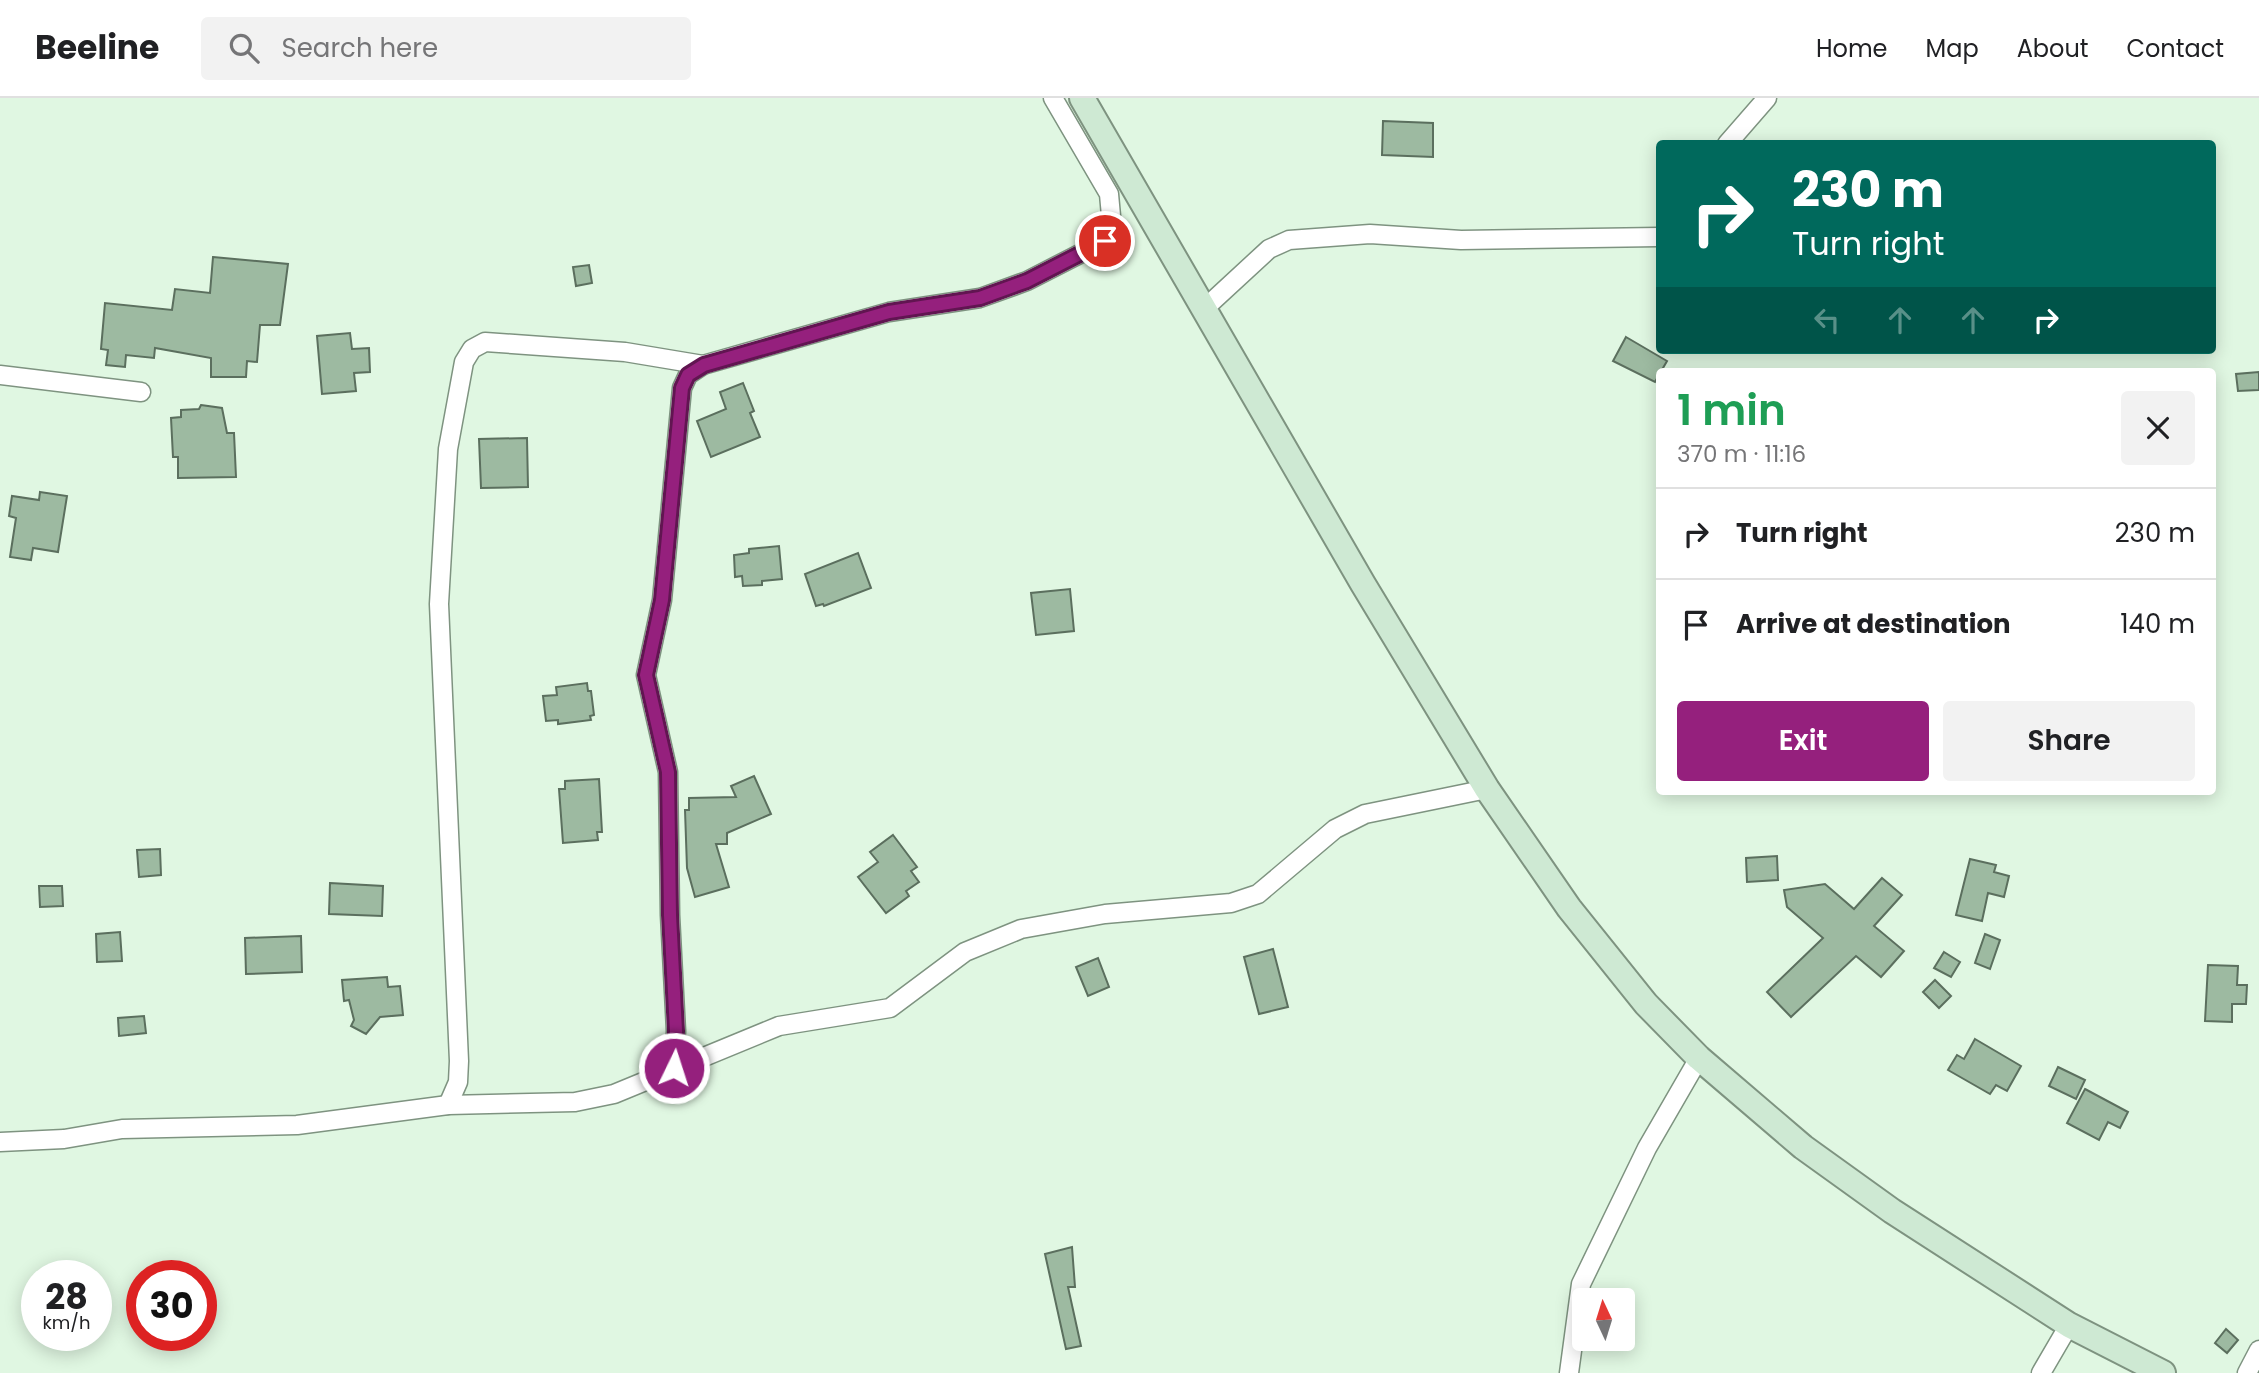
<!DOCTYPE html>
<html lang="en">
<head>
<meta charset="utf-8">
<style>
	body { margin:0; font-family:Poppins,sans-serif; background:#f2f2f2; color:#202124; height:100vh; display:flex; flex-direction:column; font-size:26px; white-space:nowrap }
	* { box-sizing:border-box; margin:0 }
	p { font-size:23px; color:#757577 }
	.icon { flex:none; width:38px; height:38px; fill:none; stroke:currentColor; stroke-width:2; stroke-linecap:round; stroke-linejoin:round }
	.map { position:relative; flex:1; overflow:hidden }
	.side { position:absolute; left:1656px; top:270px; width:560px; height:427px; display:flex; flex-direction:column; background:#fff; border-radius:7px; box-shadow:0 4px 18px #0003 }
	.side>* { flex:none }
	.hud { position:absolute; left:1656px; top:42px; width:560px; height:214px; border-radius:7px; box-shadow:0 4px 18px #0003; background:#00695c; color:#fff; overflow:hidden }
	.needle { width:46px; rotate:356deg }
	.controls { position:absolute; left:1572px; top:1190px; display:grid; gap:14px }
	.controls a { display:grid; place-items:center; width:63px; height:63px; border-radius:7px; background:#fff; box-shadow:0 4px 18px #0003; font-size:35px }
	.speed { position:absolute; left:21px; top:1162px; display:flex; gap:14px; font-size:35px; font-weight:700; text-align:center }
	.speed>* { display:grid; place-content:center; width:91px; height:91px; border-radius:50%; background:#fff; box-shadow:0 4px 18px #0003; line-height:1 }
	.speed small { font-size:18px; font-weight:400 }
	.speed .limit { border:10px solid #d22; background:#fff; color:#111 }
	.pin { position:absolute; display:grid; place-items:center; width:60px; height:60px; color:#fff; margin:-30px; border:4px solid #fff; border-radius:50%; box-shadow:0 2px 7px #0007 }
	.me { position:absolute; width:77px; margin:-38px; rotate:4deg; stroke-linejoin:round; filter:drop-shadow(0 0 5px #0008) }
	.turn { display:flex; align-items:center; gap:24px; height:147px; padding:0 21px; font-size:32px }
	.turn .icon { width:91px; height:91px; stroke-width:2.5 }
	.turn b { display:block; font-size:49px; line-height:60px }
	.lanes { display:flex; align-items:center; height:66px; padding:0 21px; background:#0003; justify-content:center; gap:35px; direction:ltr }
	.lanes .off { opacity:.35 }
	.round { display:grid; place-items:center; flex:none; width:74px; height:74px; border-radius:7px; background:#f2f2f2 }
	.summary { display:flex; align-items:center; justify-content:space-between; height:119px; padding:0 21px }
	h1 { font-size:42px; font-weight:600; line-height:52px; color:#1e9e55 }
	.action { display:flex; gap:14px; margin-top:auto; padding:14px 21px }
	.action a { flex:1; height:80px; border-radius:7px; background:#95207d; color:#fff; font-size:28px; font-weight:600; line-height:80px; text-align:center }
	.action a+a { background:#f2f2f2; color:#202124 }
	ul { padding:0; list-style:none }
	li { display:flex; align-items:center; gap:21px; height:91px; padding:0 21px; border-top:2px solid #e0e0e0 }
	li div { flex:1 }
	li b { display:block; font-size:26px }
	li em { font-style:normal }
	header { display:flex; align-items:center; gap:42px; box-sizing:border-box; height:98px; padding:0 35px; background:#fff; border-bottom:2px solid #e0e0e0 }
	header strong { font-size:33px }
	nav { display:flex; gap:38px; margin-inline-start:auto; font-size:24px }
	.search { width:490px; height:63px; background:#f2f2f2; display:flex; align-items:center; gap:18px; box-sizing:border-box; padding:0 24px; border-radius:7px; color:#757577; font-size:26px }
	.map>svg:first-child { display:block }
	.building { fill:#9dbaa1; stroke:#5b6f5e; stroke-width:2 }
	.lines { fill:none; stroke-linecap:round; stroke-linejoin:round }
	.minor-casing { stroke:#7e9380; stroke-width:21 }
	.secondary-casing { stroke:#7e9380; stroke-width:28 }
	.minor { stroke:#fff; stroke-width:18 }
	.secondary { stroke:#cee9d3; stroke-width:24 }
	.route-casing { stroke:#611551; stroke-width:18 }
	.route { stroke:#95207d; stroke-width:12 }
</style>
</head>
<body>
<header>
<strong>Beeline</strong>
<div class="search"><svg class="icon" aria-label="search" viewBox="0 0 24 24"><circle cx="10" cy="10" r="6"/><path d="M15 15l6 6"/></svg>Search here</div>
<nav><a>Home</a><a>Map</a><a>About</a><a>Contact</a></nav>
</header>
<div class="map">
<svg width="2259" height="1275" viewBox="0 0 2259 1275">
	<rect width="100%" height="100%" fill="#e0f7e2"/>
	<!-- building -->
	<g class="building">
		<polygon points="1383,23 1433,25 1433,59 1382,57"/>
		<polygon points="213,159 288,166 280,227 260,227 257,264 247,263 246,279 211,279 211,260 155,250 154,260 126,257 125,269 106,267 108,252 101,251 105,205 172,212 175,191 210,195"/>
		<polygon points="589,167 592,185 576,188 573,169"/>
		<polygon points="350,235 352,251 369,250 370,274 354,275 356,293 322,296 317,238"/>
		<polygon points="1626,239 1667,263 1655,284 1613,263"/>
		<polygon points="2259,274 2259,292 2238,293 2236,276"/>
		<polygon points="743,285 754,313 750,315 760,339 711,359 697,323 726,311 720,294"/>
		<polygon points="201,307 222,310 227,335 234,335 236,379 178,380 178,359 173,359 171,320 181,319 181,312 199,311"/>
		<polygon points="527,340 528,389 481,390 479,341"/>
		<polygon points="40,394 67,398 58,454 33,450 31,462 10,459 16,420 9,418 12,398 39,402"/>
		<polygon points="779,448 782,481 762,483 762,487 743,488 742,478 735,479 734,457 749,455 749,451"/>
		<polygon points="858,455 871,490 824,508 823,506 816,508 805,476"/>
		<polygon points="1070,491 1074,533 1036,537 1031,495"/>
		<polygon points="587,585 588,593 591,593 594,617 590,618 591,622 558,626 558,622 546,623 543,598 557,597 556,589"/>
		<polygon points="754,678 771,716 727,735 727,746 716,746 729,789 695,799 687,770 685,712 689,712 689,700 736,699 731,688"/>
		<polygon points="599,681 602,734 597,734 598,742 563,745 559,691 565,691 565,683"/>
		<polygon points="893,737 917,769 911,773 919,784 906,793 909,798 886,815 858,779 878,764 870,754"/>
		<polygon points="160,751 161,777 139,779 137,752"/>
		<polygon points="1777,758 1778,782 1747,784 1746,760"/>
		<polygon points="1970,761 1996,767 1994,774 2009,778 2004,799 1988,795 1982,823 1956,817"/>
		<polygon points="1882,780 1902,797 1874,828 1904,853 1881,879 1856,858 1791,919 1767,894 1823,840 1787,809 1784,792 1825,786 1854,811"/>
		<polygon points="330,785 383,788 382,818 329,816"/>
		<polygon points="39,788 62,788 63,808 40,809"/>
		<polygon points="120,834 122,863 97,864 96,836"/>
		<polygon points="1985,836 2000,842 1990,871 1975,865"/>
		<polygon points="301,838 302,874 246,876 245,840"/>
		<polygon points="1273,851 1288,909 1259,916 1244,859"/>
		<polygon points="1944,854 1960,864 1951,879 1934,870"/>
		<polygon points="1098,860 1109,889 1088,898 1076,869"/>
		<polygon points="2208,867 2238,868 2237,887 2247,887 2246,906 2232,906 2232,924 2205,923"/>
		<polygon points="387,879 388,889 400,888 403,917 380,919 366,936 351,928 354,922 349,902 344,903 342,882"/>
		<polygon points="1935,882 1951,898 1939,910 1923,894"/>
		<polygon points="144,918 146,935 119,938 118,920"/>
		<polygon points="1975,941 2021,968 2007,993 1996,987 1990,996 1948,972 1957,957 1964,961"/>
		<polygon points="2058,969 2085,982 2076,1001 2049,988"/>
		<polygon points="2085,991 2128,1014 2120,1030 2108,1024 2099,1042 2067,1025"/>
		<polygon points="1072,1149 1075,1189 1068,1189 1081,1248 1066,1251 1045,1156"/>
		<polygon points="2226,1231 2238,1242 2227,1255 2215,1245"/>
	</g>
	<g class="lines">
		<defs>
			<g id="minor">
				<polyline points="1727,46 1767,0"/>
				<polyline points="1204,211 1269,151 1289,142 1370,136 1461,142 1659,139"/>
				<polyline points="0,277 141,294"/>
				<polyline points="674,970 676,933 670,817 668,674 646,577 662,502 682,290 688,277 703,267 889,214 980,200 1027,183 1105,143 1112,129 1109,96 1053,0"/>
				<polyline points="448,1007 458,984 459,963 439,506 448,351 464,264 472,251 485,244 625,254 703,267"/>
				<polyline points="0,1044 64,1041 122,1031 297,1027 448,1007 575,1004 614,996 779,928 890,910 965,854 1021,831 1105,816 1231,805 1258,796 1335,731 1365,716 1487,691"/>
				<polyline points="1569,1275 1581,1186 1647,1050 1699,960"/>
				<polyline points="2041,1275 2069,1227"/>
				<polyline points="2247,1275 2259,1252"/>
			</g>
			<polyline id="secondary" points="1082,0 1363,486 1487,691 1569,810 1646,906 1699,960 1803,1049 1892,1113 2069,1227 2163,1275"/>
		</defs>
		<!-- minor casing -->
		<use href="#minor" class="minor-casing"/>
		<!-- secondary casing -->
		<use href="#secondary" class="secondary-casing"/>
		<!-- minor -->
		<use href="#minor" class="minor"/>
		<!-- secondary -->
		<use href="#secondary" class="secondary"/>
	</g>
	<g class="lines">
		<defs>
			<polyline id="route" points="674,970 676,933 670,817 668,674 646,577 662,502 682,290 688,277 704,267 889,214 980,200 1027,183 1105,143"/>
		</defs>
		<!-- route casing -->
		<use href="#route" class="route-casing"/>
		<!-- route -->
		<use href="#route" class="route"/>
	</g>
</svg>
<div class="controls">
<a><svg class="needle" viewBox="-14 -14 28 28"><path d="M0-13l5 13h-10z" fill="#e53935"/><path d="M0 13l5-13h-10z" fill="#757577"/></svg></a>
</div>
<div class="speed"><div>28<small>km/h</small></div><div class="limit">30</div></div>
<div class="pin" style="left:1105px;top:143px;background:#d93025"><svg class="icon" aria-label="arrive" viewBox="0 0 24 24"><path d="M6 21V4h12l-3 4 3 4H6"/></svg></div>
<svg class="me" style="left:674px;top:970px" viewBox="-20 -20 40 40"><circle r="17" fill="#95207d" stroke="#fff" stroke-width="3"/><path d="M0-11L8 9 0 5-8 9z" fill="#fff"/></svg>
<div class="hud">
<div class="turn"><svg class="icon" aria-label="right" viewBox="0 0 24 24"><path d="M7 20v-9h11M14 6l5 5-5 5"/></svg><div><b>230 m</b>Turn right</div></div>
<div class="lanes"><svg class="icon off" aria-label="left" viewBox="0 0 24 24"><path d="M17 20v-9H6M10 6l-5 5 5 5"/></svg><svg class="icon off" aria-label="ahead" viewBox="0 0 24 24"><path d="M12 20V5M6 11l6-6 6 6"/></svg><svg class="icon off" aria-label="ahead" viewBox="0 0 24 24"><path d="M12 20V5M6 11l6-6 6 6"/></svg><svg class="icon" aria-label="right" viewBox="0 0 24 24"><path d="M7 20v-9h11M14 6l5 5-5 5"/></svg></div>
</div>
<section class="side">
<div class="summary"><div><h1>1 min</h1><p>370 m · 11:16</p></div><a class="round"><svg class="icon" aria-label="close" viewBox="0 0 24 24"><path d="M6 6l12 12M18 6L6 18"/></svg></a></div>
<ul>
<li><svg class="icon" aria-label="right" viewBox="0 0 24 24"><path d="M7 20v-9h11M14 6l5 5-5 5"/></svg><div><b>Turn right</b></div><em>230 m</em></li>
<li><svg class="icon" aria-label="arrive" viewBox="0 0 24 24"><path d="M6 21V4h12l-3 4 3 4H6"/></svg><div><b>Arrive at destination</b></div><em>140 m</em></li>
</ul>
<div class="action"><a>Exit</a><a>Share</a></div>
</section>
</div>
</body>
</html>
